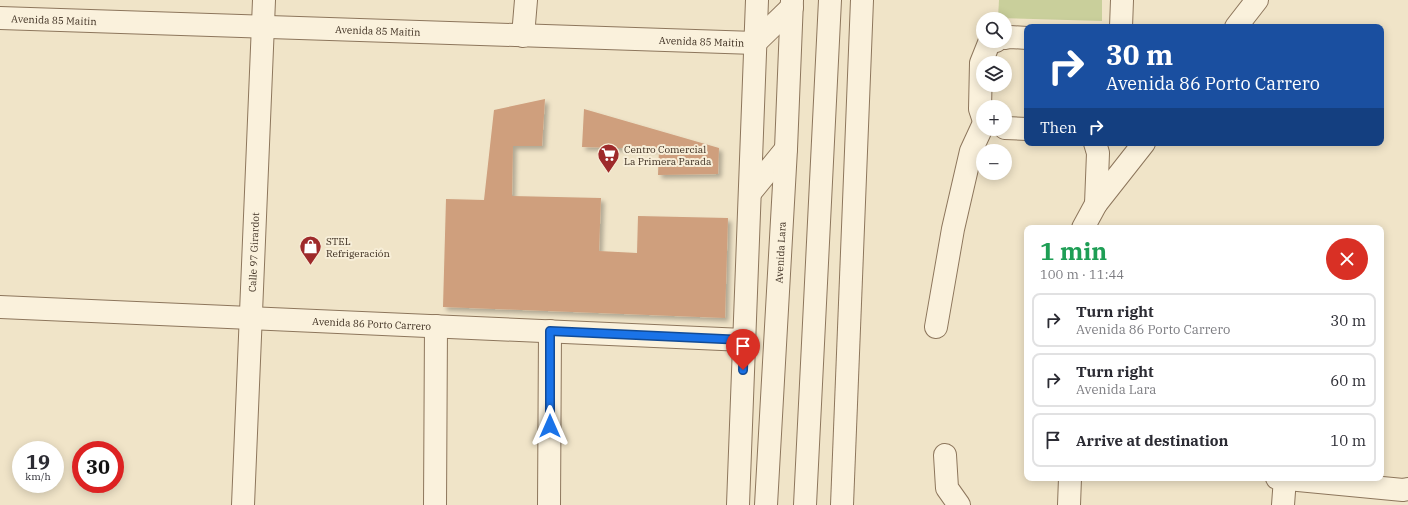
<!DOCTYPE html>
<html lang="en">
<head>
<meta charset="utf-8">
<style>
	body { margin:0; font-family:"IBM Plex Serif",serif; background:#f7f7f7; color:#2b2b33; height:100vh; display:flex; flex-direction:column; font-size:15px; white-space:nowrap }
	* { box-sizing:border-box; margin:0 }
	p { font-size:13px; color:#7c7c81 }
	.icon { flex:none; width:22px; height:22px; fill:none; stroke:currentColor; stroke-width:2; stroke-linecap:round; stroke-linejoin:round }
	.map { position:relative; flex:1; overflow:hidden }
	.side { position:absolute; left:1024px; top:225px; width:360px; height:256px; display:flex; flex-direction:column; background:#fff; border-radius:8px; box-shadow:0 2px 10px #0003 }
	.side>* { flex:none }
	.hud { position:absolute; left:1024px; top:24px; width:360px; height:122px; border-radius:8px; box-shadow:0 2px 10px #0003; background:#1a4fa0; color:#fff; overflow:hidden }
	.fabs { position:absolute; left:976px; top:12px; display:grid; gap:8px }
	.fabs a { display:grid; place-items:center; width:36px; height:36px; border-radius:50%; background:#fff; box-shadow:0 2px 10px #0003; font-size:20px }
	.speed { position:absolute; left:12px; top:441px; display:flex; gap:8px; font-size:20px; font-weight:700; text-align:center }
	.speed>* { display:grid; place-content:center; width:52px; height:52px; border-radius:50%; background:#fff; box-shadow:0 2px 10px #0003; line-height:1 }
	.speed small { font-size:10px; font-weight:400 }
	.speed .limit { border:6px solid #d22; background:#fff; color:#111 }
	.pin { position:absolute; display:grid; place-items:center; width:34px; height:34px; color:#fff; margin:-41px -17px; border-radius:50% 50% 50% 0; rotate:-45deg; box-shadow:0 0 4px #0007 }
	.pin .icon { rotate:45deg }
	.me { position:absolute; width:44px; margin:-22px; rotate:0deg; stroke-linejoin:round; filter:drop-shadow(0 0 3px #0008) }
	.turn { display:flex; align-items:center; gap:14px; height:84px; padding:0 16px; font-size:18px }
	.turn .icon { width:52px; height:52px; stroke-width:2.5 }
	.turn b { display:block; font-size:28px; line-height:34px }
	.then { display:flex; align-items:center; height:38px; padding:0 16px; background:#0003; gap:8px; font-size:15px }
	.round { display:grid; place-items:center; flex:none; width:42px; height:42px; border-radius:21px; background:#f7f7f7 }
	.overview { display:flex; align-items:center; justify-content:space-between; height:68px; padding:0 16px }
	h1 { font-size:24px; font-weight:700; line-height:30px; color:#1e9e55 }
	ul { padding:0; list-style:none }
	li { display:flex; align-items:center; gap:12px; height:54px; margin:0 8px 6px; padding:0 8px; border:2px solid #e1e1e2; border-radius:8px }
	li div { flex:1 }
	li b { display:block; font-size:15px }
	li em { font-style:normal }
	.map>svg:first-child { display:block }
	.green { fill:#c9cf9b }
	.building { fill:#cf9f7d; filter:url(#shadow) }
	.lines { fill:none; stroke-linecap:round; stroke-linejoin:round }
	.minor-casing { stroke:#8d765c; stroke-width:24 }
	.minor { stroke:#faf1dc; stroke-width:22 }
	.route-casing { stroke:#114b97; stroke-width:10 }
	.route { stroke:#1a73e8; stroke-width:7 }
	.labels { text-anchor:middle; dominant-baseline:central; stroke-width:4; stroke-linejoin:round; paint-order:stroke }
	.street-label { font-size:10px; fill:#3d2e20; stroke:#f7eed8 }
	.poi-label { font-size:10px; fill:#3d2e20; stroke:#f7eed8; text-anchor:start }
</style>
</head>
<body>
<div class="map">
<svg width="1408" height="505" viewBox="0 0 1408 505">
	<defs>
		<filter id="shadow"><feDropShadow dx="3.5" dy="3.5" stdDeviation="2" flood-color="#0004"/></filter>
	</defs>
	<rect width="100%" height="100%" fill="#f0e4c8"/>
	<!-- green -->
	<polygon class="green" points="999,0 1102,0 1102,21 998,18"/>
	<!-- building -->
	<g class="building">
		<polygon points="545,99 542,146 513,146 512,196 601,198 599,251 637,253 638,216 728,218 725,318 443,307 446,199 484,200 494,110"/>
		<polygon points="584,109 719,148 718,174 658,175 659,149 582,147"/>
	</g>
	<g class="lines">
		<defs>
			<g id="minor">
				<path id="s1" d="M0 18 755 43 792 7"/>
				<polyline points="1121,27 1122,0"/>
				<polyline points="1236,27 1257,0"/>
				<polyline points="523,36 526,0"/>
				<polyline points="1005,38 1010,37 1027,38"/>
				<polyline points="983,118 980,109 981,63 989,43 996,41"/>
				<polyline points="1005,128 1027,129"/>
				<polyline points="1095,143 1098,153 1096,204"/>
				<polyline points="750,193 786,149"/>
				<polyline points="1083,228 1096,204 1144,143"/>
				<path id="s2" d="M0 307 744 340"/>
				<polyline points="936,327 953,229 971,151 983,125"/>
				<polyline points="945,455 947,488 959,505"/>
				<polyline points="1277,478 1403,490 1408,489"/>
				<path id="s3" d="M243 505 264 0"/>
				<polyline points="435,505 436,326"/>
				<polyline points="549,505 550,331"/>
				<polyline points="738,505 757,0"/>
				<path id="s4" d="M766 505 786 149 792 0"/>
				<polyline points="805,505 830,0"/>
				<polyline points="842,505 862,0"/>
				<polyline points="1069,505 1070,478"/>
				<polyline points="1283,505 1285,478"/>
			</g>
		</defs>
		<!-- minor casing -->
		<use href="#minor" class="minor-casing"/>
		<!-- minor -->
		<use href="#minor" class="minor"/>
	</g>
	<g class="lines">
		<defs>
			<polyline id="route" points="550,426 550,331 744,340 743,370"/>
		</defs>
		<!-- route casing -->
		<use href="#route" class="route-casing"/>
		<!-- route -->
		<use href="#route" class="route"/>
	</g>
	<!-- icons -->
	<defs>
		<symbol id="supermarket-pin" viewBox="-11 -11 22 30"><path d="M0 17L-7.5 6A9.5 9.5 0 1 1 7.5 6Z" fill="#9e2a2b" stroke="#f7eed8"/><path d="M-6-5.5h2.5l.6 2H6L4.5 2H-2.5L-4.4-4H-6ZM-1.5 3.2a1.3 1.3 0 1 0 .1 0ZM3 3.2a1.3 1.3 0 1 0 .1 0Z" fill="#fff"/></symbol>
		<symbol id="shop-pin" viewBox="-11 -11 22 30"><path d="M0 17L-7.5 6A9.5 9.5 0 1 1 7.5 6Z" fill="#9e2a2b" stroke="#f7eed8"/><path d="M-5-2.5h2.3a2.7 3.5 0 0 1 5.4 0H5L5.5 6h-11ZM-1.5-2.5h3a1.5 2.3 0 0 0-3 0Z" fill="#fff"/></symbol>
	</defs>
	<g fill-rule="evenodd">
		<use href="#supermarket-pin" x="596" y="142" width="25" height="34"/>
		<use href="#shop-pin" x="298" y="234" width="25" height="34"/>
	</g>
	<g class="labels">
		<!-- street labels -->
		<g class="street-label">
			<text stroke="none"><textPath href="#s1" startOffset="54">Avenida 85 Maitin</textPath></text>
			<text stroke="none"><textPath href="#s1" startOffset="378">Avenida 85 Maitin</textPath></text>
			<text stroke="none"><textPath href="#s1" startOffset="702">Avenida 85 Maitin</textPath></text>
			<text stroke="none"><textPath href="#s3" startOffset="253">Calle 97 Girardot</textPath></text>
			<text stroke="none"><textPath href="#s4" startOffset="253">Avenida Lara</textPath></text>
			<text stroke="none"><textPath href="#s2" startOffset="372">Avenida 86 Porto Carrero</textPath></text>
		</g>
		<!-- poi labels -->
		<g class="poi-label">
			<text x="624" y="149">Centro Comercial<tspan x="624" dy="12">La Primera Parada</tspan></text>
			<text x="326" y="241">STEL<tspan x="326" dy="12">Refrigeración</tspan></text>
		</g>
	</g>
</svg>
<div class="fabs">
<a><svg class="icon" aria-label="search" viewBox="0 0 24 24"><circle cx="10" cy="10" r="6"/><path d="M15 15l6 6"/></svg></a>
<a><svg class="icon" aria-label="layers" viewBox="0 0 24 24"><path d="M12 4l9 5-9 5-9-5zM3 14l9 5 9-5"/></svg></a>
<a>+</a>
<a>−</a>
</div>
<div class="speed"><div>19<small>km/h</small></div><div class="limit">30</div></div>
<div class="pin" style="left:743px;top:370px;background:#d93025"><svg class="icon" aria-label="arrive" viewBox="0 0 24 24"><path d="M6 21V4h12l-3 4 3 4H6"/></svg></div>
<svg class="me" style="left:550px;top:426px" viewBox="-20 -20 40 40"><path d="M0-17L14 15 0 8-14 15z" fill="#1a73e8" stroke="#fff" stroke-width="4"/></svg>
<div class="hud">
<div class="turn"><svg class="icon" aria-label="right" viewBox="0 0 24 24"><path d="M7 20v-9h11M14 6l5 5-5 5"/></svg><div><b>30 m</b>Avenida 86 Porto Carrero</div></div>
<div class="then">Then<svg class="icon" aria-label="right" viewBox="0 0 24 24"><path d="M7 20v-9h11M14 6l5 5-5 5"/></svg></div>
</div>
<section class="side">
<div class="overview"><div><h1>1 min</h1><p>100 m · 11:44</p></div><a class="round" style="background:#d93025;color:#fff"><svg class="icon" aria-label="close" viewBox="0 0 24 24"><path d="M6 6l12 12M18 6L6 18"/></svg></a></div>
<ul>
<li><svg class="icon" aria-label="right" viewBox="0 0 24 24"><path d="M7 20v-9h11M14 6l5 5-5 5"/></svg><div><b>Turn right</b><p>Avenida 86 Porto Carrero</p></div><em>30 m</em></li>
<li><svg class="icon" aria-label="right" viewBox="0 0 24 24"><path d="M7 20v-9h11M14 6l5 5-5 5"/></svg><div><b>Turn right</b><p>Avenida Lara</p></div><em>60 m</em></li>
<li><svg class="icon" aria-label="arrive" viewBox="0 0 24 24"><path d="M6 21V4h12l-3 4 3 4H6"/></svg><div><b>Arrive at destination</b></div><em>10 m</em></li>
</ul>
</section>
</div>
</body>
</html>
